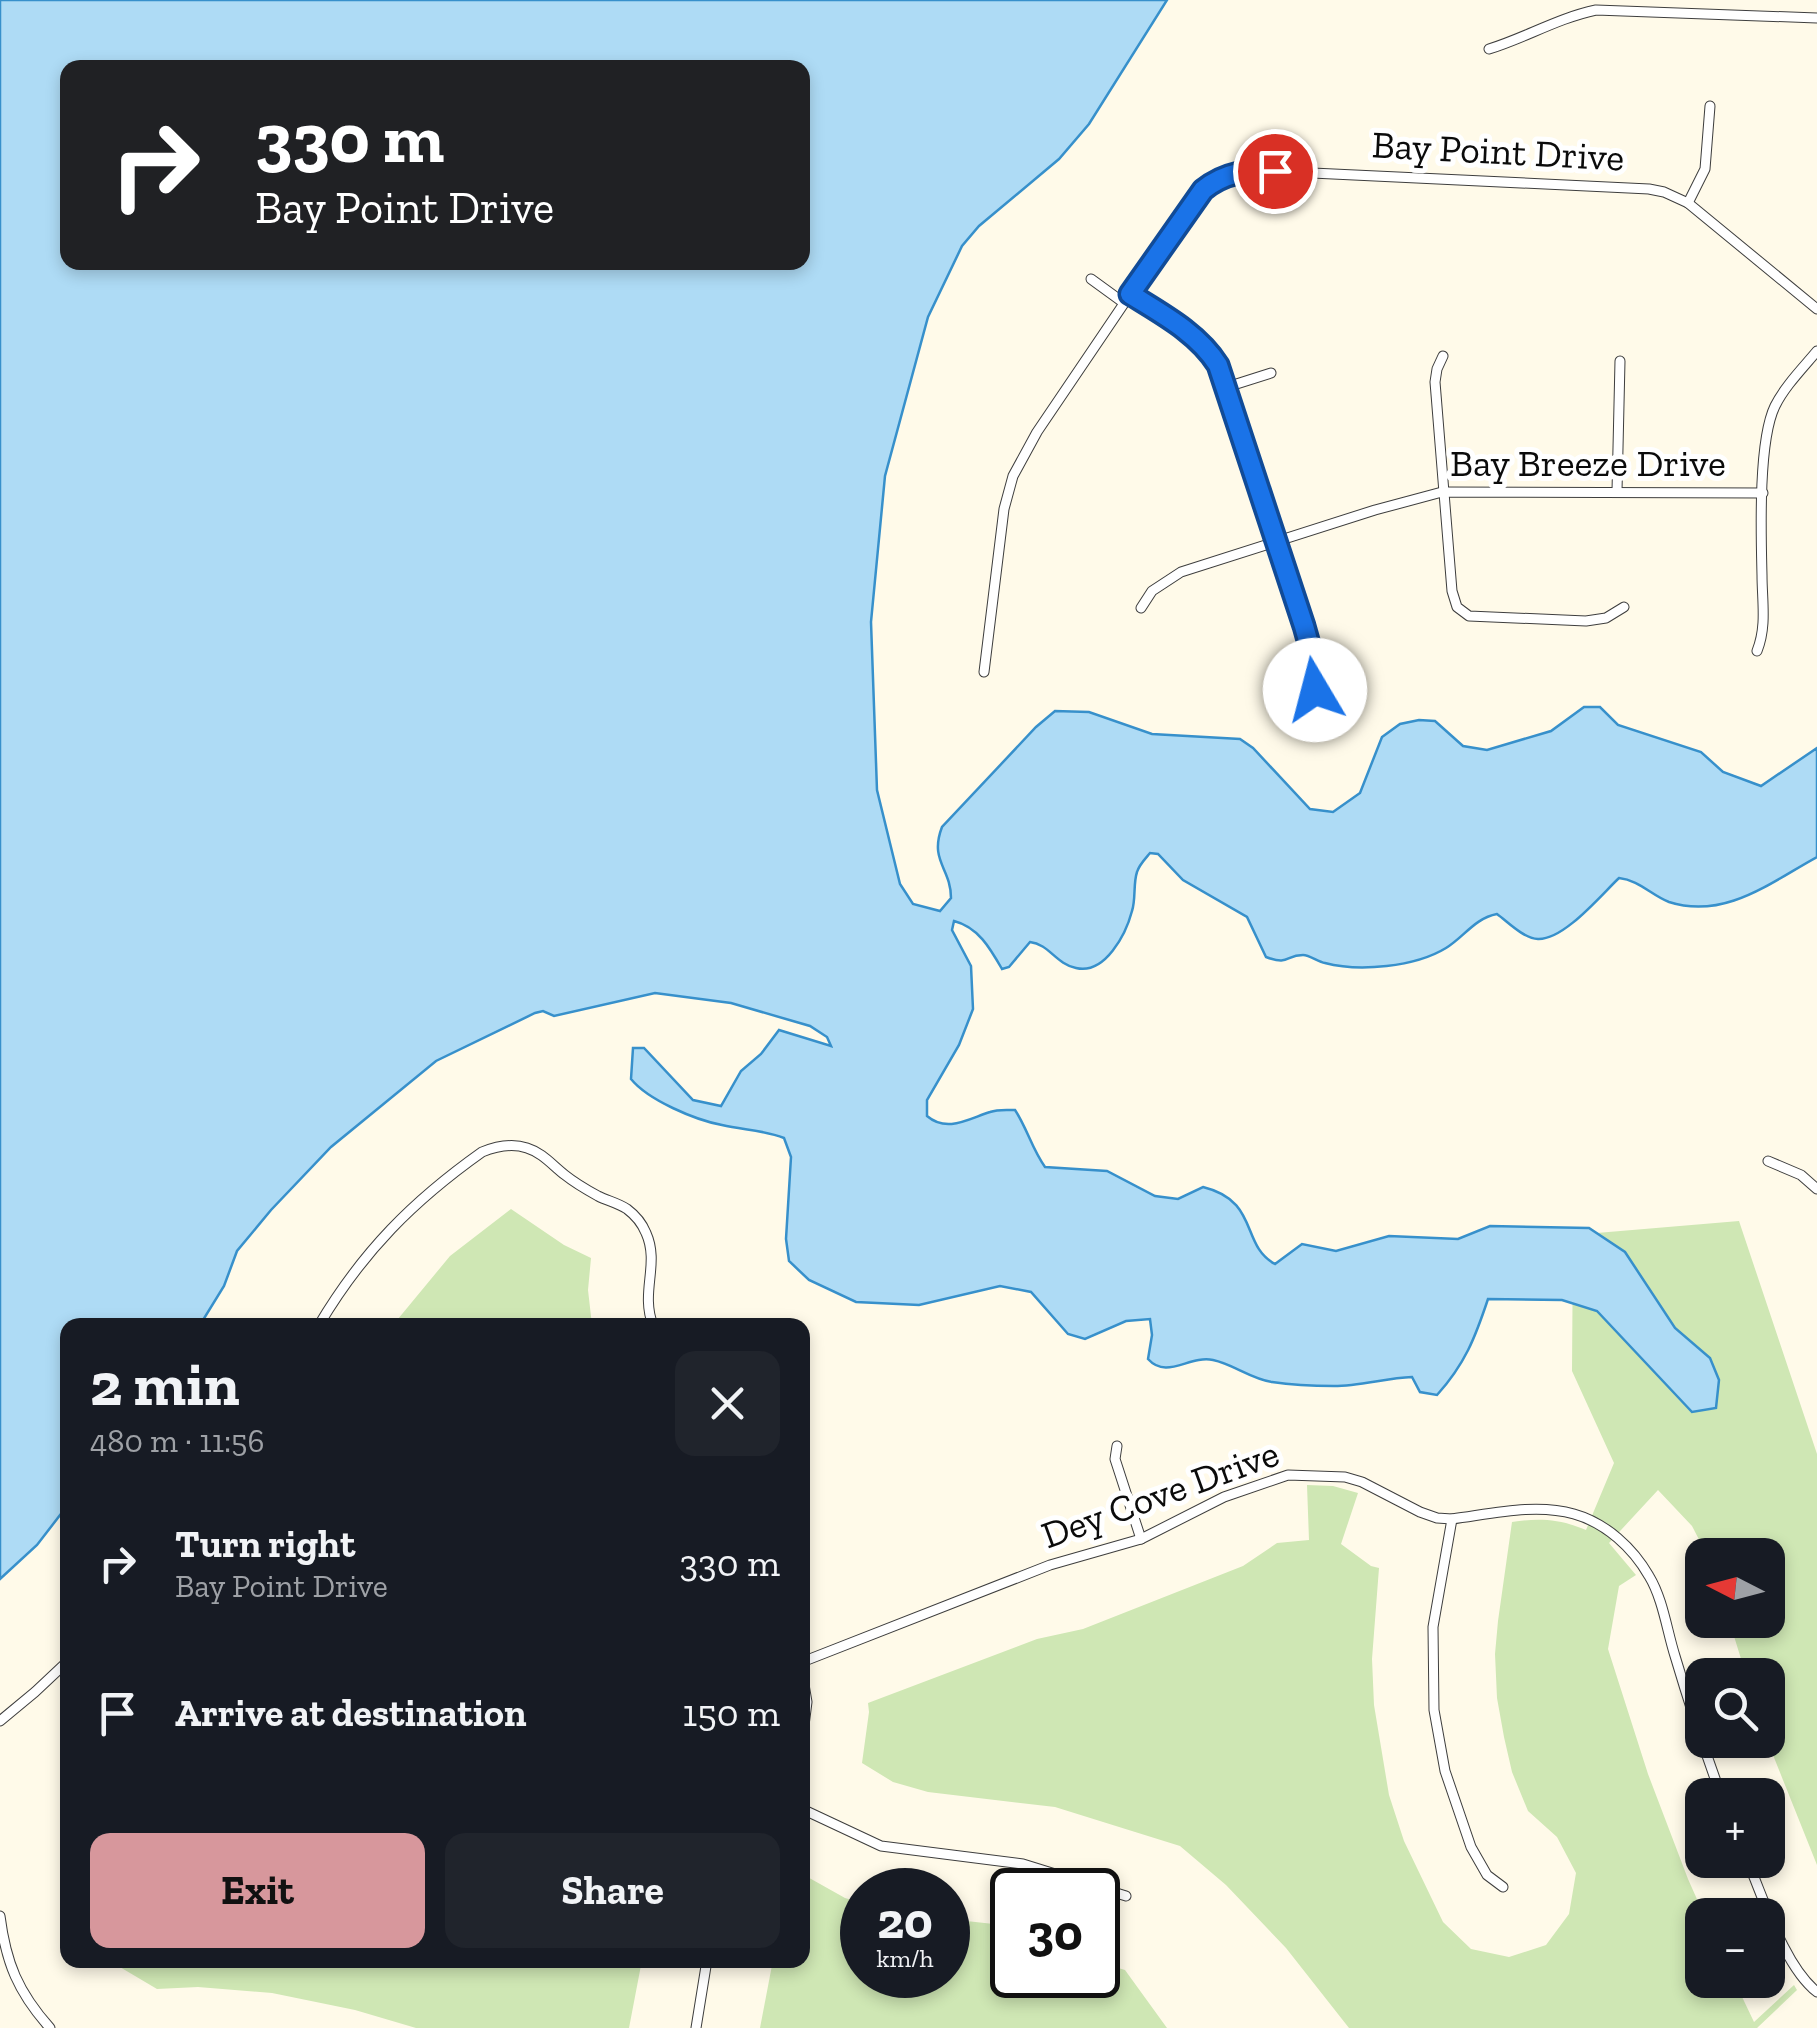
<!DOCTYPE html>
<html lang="en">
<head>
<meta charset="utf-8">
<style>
	body { margin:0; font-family:"Zilla Slab",serif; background:#20242c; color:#f1f3f6; height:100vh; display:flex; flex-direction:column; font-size:38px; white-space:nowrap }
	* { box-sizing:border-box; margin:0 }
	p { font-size:32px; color:#9ea1a6 }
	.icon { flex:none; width:55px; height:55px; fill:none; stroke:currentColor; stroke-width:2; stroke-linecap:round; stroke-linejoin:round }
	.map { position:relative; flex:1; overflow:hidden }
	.panel { position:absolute; left:60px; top:1318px; width:750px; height:650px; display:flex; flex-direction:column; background:#171b24; border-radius:20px; box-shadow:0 5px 15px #0003 }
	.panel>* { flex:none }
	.hud { position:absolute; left:60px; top:60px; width:750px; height:210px; border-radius:20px; box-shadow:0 5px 15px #0003; background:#202124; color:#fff; overflow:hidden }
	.needle { width:65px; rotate:276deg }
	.fabs { position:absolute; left:1685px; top:1538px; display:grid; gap:20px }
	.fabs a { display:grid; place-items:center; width:100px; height:100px; border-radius:20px; background:#171b24; box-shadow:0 5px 15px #0003; font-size:50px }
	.speed { position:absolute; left:840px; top:1868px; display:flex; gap:20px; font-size:50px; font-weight:700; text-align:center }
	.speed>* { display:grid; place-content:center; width:130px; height:130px; border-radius:50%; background:#171b24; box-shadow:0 5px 15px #0003; line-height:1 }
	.speed small { font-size:25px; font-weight:400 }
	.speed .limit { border:5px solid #111; border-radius:15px; background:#fff; color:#111 }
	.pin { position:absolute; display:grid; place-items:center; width:85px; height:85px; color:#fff; margin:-42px; border:5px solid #fff; border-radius:50%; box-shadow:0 2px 10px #0007 }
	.me { position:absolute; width:110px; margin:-55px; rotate:352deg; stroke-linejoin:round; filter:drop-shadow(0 0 8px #0008) }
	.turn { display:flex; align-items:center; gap:35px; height:210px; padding:0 30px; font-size:45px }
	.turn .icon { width:130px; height:130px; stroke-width:2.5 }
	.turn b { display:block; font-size:70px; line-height:85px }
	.round { display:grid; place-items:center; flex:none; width:105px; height:105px; border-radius:20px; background:#20242c }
	.summary { display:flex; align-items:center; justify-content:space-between; height:170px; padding:0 30px }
	h1 { font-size:60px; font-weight:800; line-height:75px }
	.button { display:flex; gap:20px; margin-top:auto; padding:20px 30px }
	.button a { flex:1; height:115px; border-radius:20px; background:#d7979c; color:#111; font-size:40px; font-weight:800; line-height:115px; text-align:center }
	.button a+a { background:#20242c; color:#f1f3f6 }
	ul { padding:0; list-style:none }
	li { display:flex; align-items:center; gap:30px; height:150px; padding:0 30px }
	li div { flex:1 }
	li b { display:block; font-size:38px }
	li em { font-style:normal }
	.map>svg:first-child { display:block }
	.green { fill:#cfe7b4 }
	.water { fill:#aedbf5; stroke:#3790cb; stroke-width:2.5; fill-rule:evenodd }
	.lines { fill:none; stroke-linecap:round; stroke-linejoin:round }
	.minor-casing { stroke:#3e3e3e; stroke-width:11 }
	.minor { stroke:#fff; stroke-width:9 }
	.route-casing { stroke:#114b97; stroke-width:25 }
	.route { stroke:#1a73e8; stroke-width:18 }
	.labels { text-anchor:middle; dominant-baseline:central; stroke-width:10; stroke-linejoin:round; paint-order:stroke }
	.street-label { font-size:38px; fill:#0b0b0b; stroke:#fff }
</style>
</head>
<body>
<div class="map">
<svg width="1817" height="2028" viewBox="0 0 1817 2028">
	<rect width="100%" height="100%" fill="#fffae9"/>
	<!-- green -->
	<g class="green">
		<polygon points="511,1209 564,1245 591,1258 588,1290 592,1325 393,1325 450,1256"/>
		<path d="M1739 1221 1817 1454V1865L1767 1740 1768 1675H1746L1729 1620H1768V1555H1707L1692 1526 1658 1490 1609 1543 1636 1575 1619 1586 1608 1649 1648 1774 1688 1879 1704 1915H1702V1980H1734L1754 2022 1794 1985 1797 1990 1757 2028H1349L1286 1948 1226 1885 1180 1846 1055 1807 928 1792 893 1782 862 1763 869 1712 868 1703 1037 1639 1083 1629 1243 1566 1277 1543 1309 1540 1307 1485 1333 1486 1358 1493 1341 1544 1371 1566 1379 1568 1372 1659 1374 1705 1389 1795 1404 1841 1443 1922 1471 1949 1509 1957 1546 1945 1569 1914 1576 1873 1557 1837 1528 1811 1512 1772 1504 1737 1497 1698 1495 1654 1498 1621 1512 1522C1539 1518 1560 1519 1586 1530L1614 1463 1572 1371 1573 1235Z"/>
		<polygon points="804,1875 845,1898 862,1903 862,1975 948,1975 948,1919 1012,1926 1012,1975 1098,1975 1098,1962 1125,1970 1167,2028 760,2028 773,1960 802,1960"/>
		<polygon points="108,1960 642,1960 629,2028 416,2028 355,2010 272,1993 198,1987 157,1989"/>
	</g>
	<!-- water -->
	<path class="water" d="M0 0H1167L1089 124 1059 159 979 226 962 246 928 317 885 476 871 622 877 790 900 884 913 904 940 911 951 898C951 868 929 861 942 827L1036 727 1055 711 1089 712 1152 734 1240 739 1253 748 1310 809 1333 812 1360 793 1382 737 1400 724 1419 720 1435 721 1463 746 1487 750 1551 731 1584 707H1600L1618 725 1701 752 1723 772 1761 786 1817 748V857C1771 882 1725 920 1669 902 1651 895 1639 880 1619 878 1601 895 1564 940 1538 939 1523 938 1508 922 1497 914 1475 918 1464 937 1446 948 1415 967 1359 972 1325 963 1318 962 1310 955 1303 955 1285 955 1290 966 1266 957L1247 917 1183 880 1158 854 1150 853C1145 859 1139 865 1137 872 1133 884 1136 899 1132 911 1126 934 1105 975 1076 968 1056 964 1049 944 1030 942L1009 967 1002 969C990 948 978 927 954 921L952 930 971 966 973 1009 959 1045 927 1100V1116C947 1133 968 1119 990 1112 998 1109 1006 1110 1015 1110 1027 1128 1032 1149 1045 1167L1107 1171 1155 1196 1178 1199 1203 1187C1260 1201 1240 1245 1275 1264L1302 1244 1336 1251 1389 1236 1458 1239 1490 1226 1589 1228 1625 1252 1675 1328 1710 1358 1719 1380 1716 1408 1692 1412 1597 1311 1562 1300 1488 1299C1475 1338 1465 1364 1437 1395L1420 1392 1412 1377C1386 1378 1360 1386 1334 1386 1314 1386 1292 1385 1272 1382 1251 1379 1233 1364 1213 1360 1189 1355 1167 1380 1148 1359L1152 1335 1150 1319 1126 1321 1085 1339 1068 1334 1031 1292 1000 1286 919 1305 856 1302 809 1280 789 1261 786 1239 791 1157 784 1138C764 1130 744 1130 722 1125 695 1120 648 1100 631 1079L633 1048H644L693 1100 721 1106 741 1071 761 1054 779 1030 831 1046 827 1037 810 1026 731 1003 655 993 554 1016 543 1011 535 1013 436 1061 331 1147 271 1210 237 1251 224 1286 200 1325H68L67 1506 37 1545 0 1579ZM68 68H802V262H68Z"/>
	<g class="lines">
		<defs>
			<g id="minor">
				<path d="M1489 49C1525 38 1558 18 1596 10L1817 18"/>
				<polyline points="1688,203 1705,169 1710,106"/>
				<polyline points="1091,279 1124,303"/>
				<path d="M1131 294C1162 314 1198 333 1218 365L1304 626 1318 676 1315 690"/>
				<polyline points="1443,356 1437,369 1435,382 1452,591 1457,607 1469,616 1586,621 1606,618 1624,607"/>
				<polyline points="1227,387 1271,373"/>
				<polyline points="1617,491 1620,361"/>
				<polyline points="1141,608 1152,591 1181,572 1375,510 1442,492 1763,493"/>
				<path d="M1757 651C1767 626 1762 601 1762 575 1761 534 1758 441 1775 406 1785 386 1802 369 1817 351"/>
				<polyline points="984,672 1004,509 1013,476 1037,432 1194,200 1213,181 1237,172 1251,170 1649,189 1664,192 1688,203 1817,309"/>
				<polyline points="1768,1161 1801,1175 1817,1189"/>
				<path d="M319 1325C363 1251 413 1201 482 1152 497 1146 512 1143 527 1148 543 1153 552 1165 565 1175 575 1183 587 1190 598 1196 608 1201 618 1203 627 1209 635 1215 642 1223 646 1233 660 1264 640 1292 653 1325"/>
				<polyline points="1117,1446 1115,1459 1141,1539"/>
				<polyline points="1452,1519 1433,1627 1434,1710 1445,1771 1471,1847 1487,1875 1503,1887"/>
				<path d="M802 1662 1050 1565 1141 1539 1224 1497 1288 1475 1345 1477 1362 1482 1420 1512 1437 1518 1452 1519C1491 1514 1535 1503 1574 1514 1606 1523 1633 1548 1649 1576 1663 1599 1667 1631 1675 1656 1689 1703 1704 1749 1721 1795"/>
				<polyline points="802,1673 807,1702 802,1741"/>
				<polyline points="0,1721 35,1692 68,1661"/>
				<polyline points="802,1809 881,1846 1023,1864 1126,1896"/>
				<path d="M1747 1860C1764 1899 1784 1966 1817 1992"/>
				<path d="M0 1916C6 1963 18 1992 50 2028"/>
				<polyline points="696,2028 707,1960"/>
			</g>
		</defs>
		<!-- minor casing -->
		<use href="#minor" class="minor-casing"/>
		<!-- minor -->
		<use href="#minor" class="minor"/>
	</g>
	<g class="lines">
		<defs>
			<path id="route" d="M1275 171C1248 170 1225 172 1203 190L1130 294C1162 314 1198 333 1218 365L1304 626 1318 676 1315 690"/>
		</defs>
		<!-- route casing -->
		<use href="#route" class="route-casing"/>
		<!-- route -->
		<use href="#route" class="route"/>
	</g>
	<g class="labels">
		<!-- street labels -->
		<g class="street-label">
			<text transform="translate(1498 151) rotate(3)">Bay Point Drive</text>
			<text x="1588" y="463">Bay Breeze Drive</text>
			<text transform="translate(1160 1494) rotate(-20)">Dey Cove Drive</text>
		</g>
	</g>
</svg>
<div class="fabs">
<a><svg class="needle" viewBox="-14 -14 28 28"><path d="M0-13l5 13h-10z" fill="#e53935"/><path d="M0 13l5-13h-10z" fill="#9ea1a6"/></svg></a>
<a><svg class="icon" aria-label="search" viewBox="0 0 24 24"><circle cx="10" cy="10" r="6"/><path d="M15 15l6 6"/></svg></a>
<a>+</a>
<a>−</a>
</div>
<div class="speed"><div>20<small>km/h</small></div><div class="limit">30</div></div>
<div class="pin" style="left:1275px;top:171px;background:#d93025"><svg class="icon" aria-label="arrive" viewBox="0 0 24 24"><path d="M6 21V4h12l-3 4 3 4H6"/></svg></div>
<svg class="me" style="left:1315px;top:690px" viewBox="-20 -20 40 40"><circle r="19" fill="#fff"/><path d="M0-13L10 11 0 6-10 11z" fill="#1a73e8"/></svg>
<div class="hud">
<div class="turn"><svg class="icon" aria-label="right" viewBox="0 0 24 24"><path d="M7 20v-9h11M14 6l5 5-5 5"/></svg><div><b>330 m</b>Bay Point Drive</div></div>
</div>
<section class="panel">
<div class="summary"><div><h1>2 min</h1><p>480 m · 11:56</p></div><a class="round"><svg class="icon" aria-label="close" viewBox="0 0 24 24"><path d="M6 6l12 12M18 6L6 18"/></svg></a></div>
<ul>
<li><svg class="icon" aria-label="right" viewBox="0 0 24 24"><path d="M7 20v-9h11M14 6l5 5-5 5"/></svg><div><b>Turn right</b><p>Bay Point Drive</p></div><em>330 m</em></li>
<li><svg class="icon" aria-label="arrive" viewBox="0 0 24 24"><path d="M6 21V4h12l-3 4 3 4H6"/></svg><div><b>Arrive at destination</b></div><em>150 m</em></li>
</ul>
<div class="button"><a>Exit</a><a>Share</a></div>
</section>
</div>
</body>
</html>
